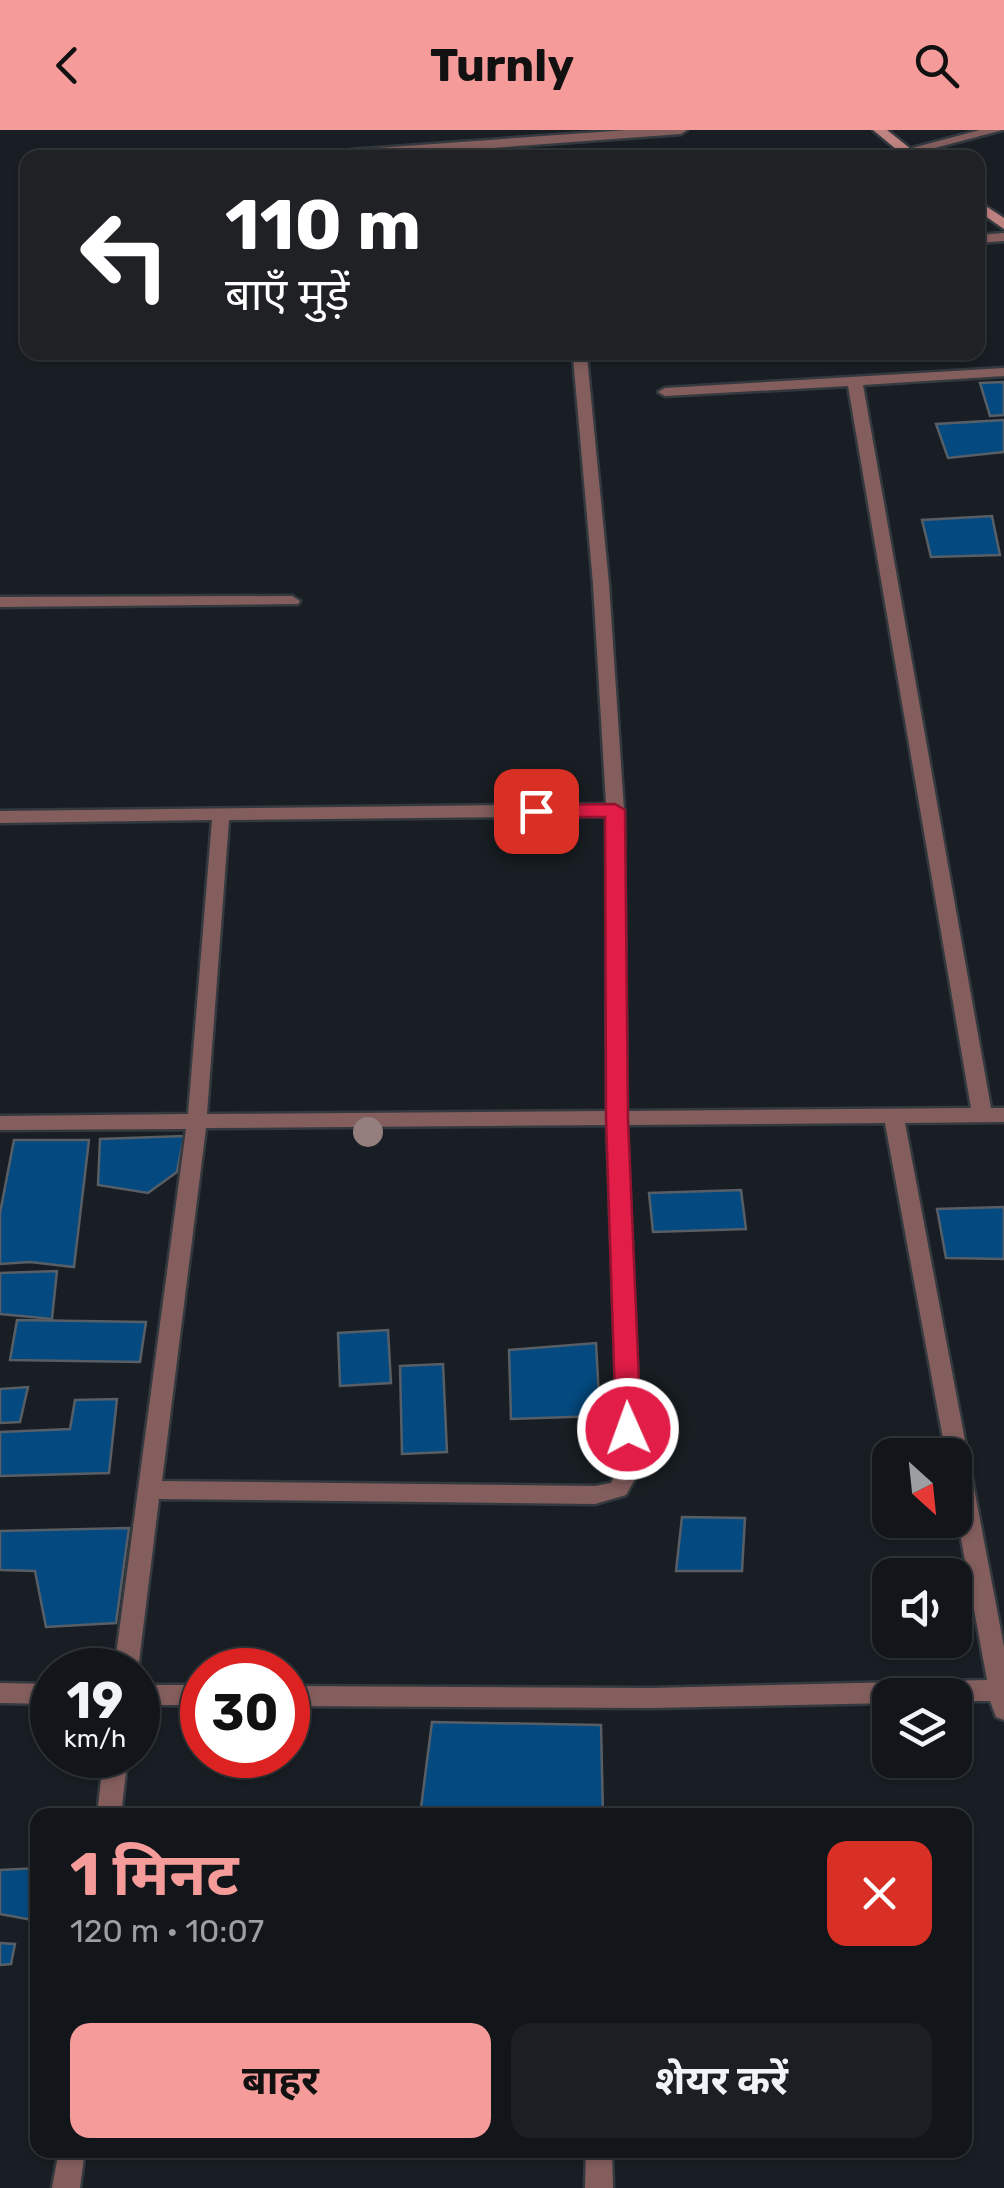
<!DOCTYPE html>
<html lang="hi">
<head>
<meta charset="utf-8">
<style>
	body { margin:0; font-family:Rubik,"Noto Sans Devanagari",sans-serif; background:#1b1f23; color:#f1f3f6; height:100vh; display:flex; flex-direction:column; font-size:38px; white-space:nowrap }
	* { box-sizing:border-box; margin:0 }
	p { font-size:32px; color:#9c9fa2 }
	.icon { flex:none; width:55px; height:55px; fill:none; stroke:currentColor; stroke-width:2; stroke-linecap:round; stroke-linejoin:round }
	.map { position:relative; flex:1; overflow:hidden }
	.drawer { position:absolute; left:30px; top:1678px; width:942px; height:350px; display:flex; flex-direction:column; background:#12161a; border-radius:20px; box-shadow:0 2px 8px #0004,0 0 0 2px #313539 }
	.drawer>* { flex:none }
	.banner { position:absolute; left:20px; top:20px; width:965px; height:210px; border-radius:20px; box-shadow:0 2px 8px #0004,0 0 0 2px #313539; background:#202124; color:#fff; overflow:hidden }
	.needle { width:65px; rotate:153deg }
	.buttons { position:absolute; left:872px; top:1308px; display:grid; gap:20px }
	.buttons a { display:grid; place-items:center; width:100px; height:100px; border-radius:20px; background:#12161a; box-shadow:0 2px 8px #0004,0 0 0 2px #313539; font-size:50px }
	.speed { position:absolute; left:30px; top:1518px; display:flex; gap:20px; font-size:50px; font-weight:700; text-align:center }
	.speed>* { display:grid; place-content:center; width:130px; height:130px; border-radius:50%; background:#12161a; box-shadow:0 2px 8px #0004,0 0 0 2px #313539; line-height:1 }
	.speed small { font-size:25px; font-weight:400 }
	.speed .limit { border:15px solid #d22; background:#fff; color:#111 }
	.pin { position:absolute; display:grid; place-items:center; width:85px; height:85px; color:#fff; margin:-42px; border-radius:20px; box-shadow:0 5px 15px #0006 }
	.me { position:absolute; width:110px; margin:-55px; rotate:358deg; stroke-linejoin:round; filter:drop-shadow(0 0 8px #0008) }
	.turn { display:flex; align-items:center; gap:35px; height:210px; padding:0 40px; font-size:45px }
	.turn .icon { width:130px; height:130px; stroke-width:2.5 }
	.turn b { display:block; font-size:70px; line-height:85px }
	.round { display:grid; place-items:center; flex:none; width:105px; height:105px; border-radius:20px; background:#1b1f23 }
	.summary { display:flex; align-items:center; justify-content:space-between; height:170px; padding:0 40px }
	h1 { font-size:60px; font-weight:700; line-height:75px; color:#f59b99 }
	.button { display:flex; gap:20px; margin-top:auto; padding:20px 40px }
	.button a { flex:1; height:115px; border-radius:20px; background:#f59b99; color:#111; font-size:40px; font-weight:700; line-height:115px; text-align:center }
	.button a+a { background:#1b1f23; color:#f1f3f6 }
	header { display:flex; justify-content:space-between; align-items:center; height:130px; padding:0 40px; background:#f59b99; color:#111; font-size:45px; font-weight:700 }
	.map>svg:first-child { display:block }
	.building { fill:#044a80; stroke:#575e65; stroke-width:2.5 }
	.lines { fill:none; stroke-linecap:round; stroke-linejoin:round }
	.street-casing { stroke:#33393e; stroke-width:5 }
	.secondary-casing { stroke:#33393e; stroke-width:5 }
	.street { fill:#835e5d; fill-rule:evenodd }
	.secondary { fill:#be8281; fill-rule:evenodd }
	.tree { fill:#957e7e }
	.route { fill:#e11d48; stroke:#92132f; stroke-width:2.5 }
</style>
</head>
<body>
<header><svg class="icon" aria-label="back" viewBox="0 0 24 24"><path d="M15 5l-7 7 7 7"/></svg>Turnly<svg class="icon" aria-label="search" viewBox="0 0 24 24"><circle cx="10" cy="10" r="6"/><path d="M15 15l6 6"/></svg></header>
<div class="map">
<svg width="1004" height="2058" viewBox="0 0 1004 2058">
	<rect width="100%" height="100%" fill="#181e23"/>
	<!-- building -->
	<g class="building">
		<polygon points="1004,252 1004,285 990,286 980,253"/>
		<polygon points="1004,290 1004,322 948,328 936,294"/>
		<polygon points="992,386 1000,425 931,427 922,390"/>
		<polygon points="184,1006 177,1042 148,1063 98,1055 100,1009"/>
		<polygon points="14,1010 89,1010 74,1137 30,1132 0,1134 0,1083"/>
		<polygon points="741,1060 746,1099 653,1102 649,1063"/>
		<polygon points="1004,1077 1004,1129 946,1128 937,1079"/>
		<polygon points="57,1141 52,1189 0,1184 0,1143"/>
		<polygon points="17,1190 146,1192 140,1232 10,1230"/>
		<polygon points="388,1200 391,1253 340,1256 338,1203"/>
		<polygon points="596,1213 600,1286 511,1289 509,1220"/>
		<polygon points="443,1234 447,1322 402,1324 400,1236"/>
		<polygon points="28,1257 20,1292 0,1293 0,1259"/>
		<polygon points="117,1269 109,1343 0,1346 0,1302 70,1299 75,1270"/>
		<polygon points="682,1387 745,1388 742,1441 676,1441"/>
		<polygon points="129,1398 116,1493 46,1497 35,1441 0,1440 0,1401"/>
		<polygon points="432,1592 601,1595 603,1685 420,1685"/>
		<polygon points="38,1738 32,1790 0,1784 0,1740"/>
		<polygon points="0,1813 15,1814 11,1834 0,1835"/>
	</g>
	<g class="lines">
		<defs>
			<g id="street">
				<polygon points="627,0 687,0 681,4 356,28 343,24 350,20"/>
				<polygon points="980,0 1003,0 908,25 901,21"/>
				<polygon points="1004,103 1004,111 978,113 978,105"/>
				<path d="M580 223 587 227 609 454 624 680 627 981 971 978 848 256 665 266 658 262 665 258 1004 238V246L863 255 991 978H1004V992L905 993 1004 1517V1590L996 1587 990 1571H955V1565H890V1573L650 1578 288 1576V1556L650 1558 987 1550 955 1376V1325H946L885 993 627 995 641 1338 626 1365 595 1374 159 1369 138 1540H114L186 999 0 1000V986L188 984 212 690 0 693V681L606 674 593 454 573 227ZM606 686 607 981 207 984 229 690ZM607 995 619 1338 611 1353 595 1356 162 1351 206 998Z"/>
				<polygon points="292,466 300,471 298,474 0,477 0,467"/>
				<polygon points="0,1553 52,1554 52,1574 0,1573"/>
				<rect x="138" y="1555" width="64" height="20"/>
				<polygon points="104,1625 128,1625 121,1685 97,1685"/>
				<polygon points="59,2020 85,2020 80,2058 52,2058"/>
				<polygon points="586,2020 612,2020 613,2058 585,2058"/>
			</g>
			<g id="secondary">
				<polygon points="873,0 887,0 922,28 907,28"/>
				<polygon points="978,71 1004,88 1004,99 978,81"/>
			</g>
		</defs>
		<!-- street casing -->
		<use href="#street" class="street-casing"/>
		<!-- secondary casing -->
		<use href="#secondary" class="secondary-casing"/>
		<!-- street -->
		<use href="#street" class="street"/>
		<!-- secondary -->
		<use href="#secondary" class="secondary"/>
	</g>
	<!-- trees -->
	<circle class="tree" cx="368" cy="1002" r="15"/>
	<!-- route -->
	<polygon class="route" points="615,674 625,680 628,989 641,1299 637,1306 620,1306 616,1299 606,989 605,687 536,687 526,681 536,675"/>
</svg>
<div class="buttons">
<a><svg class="needle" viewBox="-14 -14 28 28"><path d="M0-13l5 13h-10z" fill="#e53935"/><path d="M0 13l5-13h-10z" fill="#9c9fa2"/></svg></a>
<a><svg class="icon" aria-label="sound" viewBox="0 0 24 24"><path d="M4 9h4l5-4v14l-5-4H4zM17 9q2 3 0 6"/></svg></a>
<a><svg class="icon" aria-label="layers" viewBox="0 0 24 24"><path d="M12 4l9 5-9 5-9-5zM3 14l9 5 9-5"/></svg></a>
</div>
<div class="speed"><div>19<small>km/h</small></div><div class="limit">30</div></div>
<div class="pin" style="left:536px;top:681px;background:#d93025"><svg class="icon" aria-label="arrive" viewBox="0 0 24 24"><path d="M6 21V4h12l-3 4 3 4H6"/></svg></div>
<svg class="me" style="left:628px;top:1299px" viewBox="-20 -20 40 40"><circle r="17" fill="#e11d48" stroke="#fff" stroke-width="3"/><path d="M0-11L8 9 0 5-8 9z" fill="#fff"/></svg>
<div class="banner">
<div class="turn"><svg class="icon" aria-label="left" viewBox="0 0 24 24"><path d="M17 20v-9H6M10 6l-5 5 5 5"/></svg><div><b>110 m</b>बाएँ मुड़ें</div></div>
</div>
<section class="drawer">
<div class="summary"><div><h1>1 मिनट</h1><p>120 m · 10:07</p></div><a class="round" style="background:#d93025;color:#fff"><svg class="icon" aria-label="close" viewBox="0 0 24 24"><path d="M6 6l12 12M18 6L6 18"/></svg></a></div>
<div class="button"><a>बाहर</a><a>शेयर करें</a></div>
</section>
</div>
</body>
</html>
